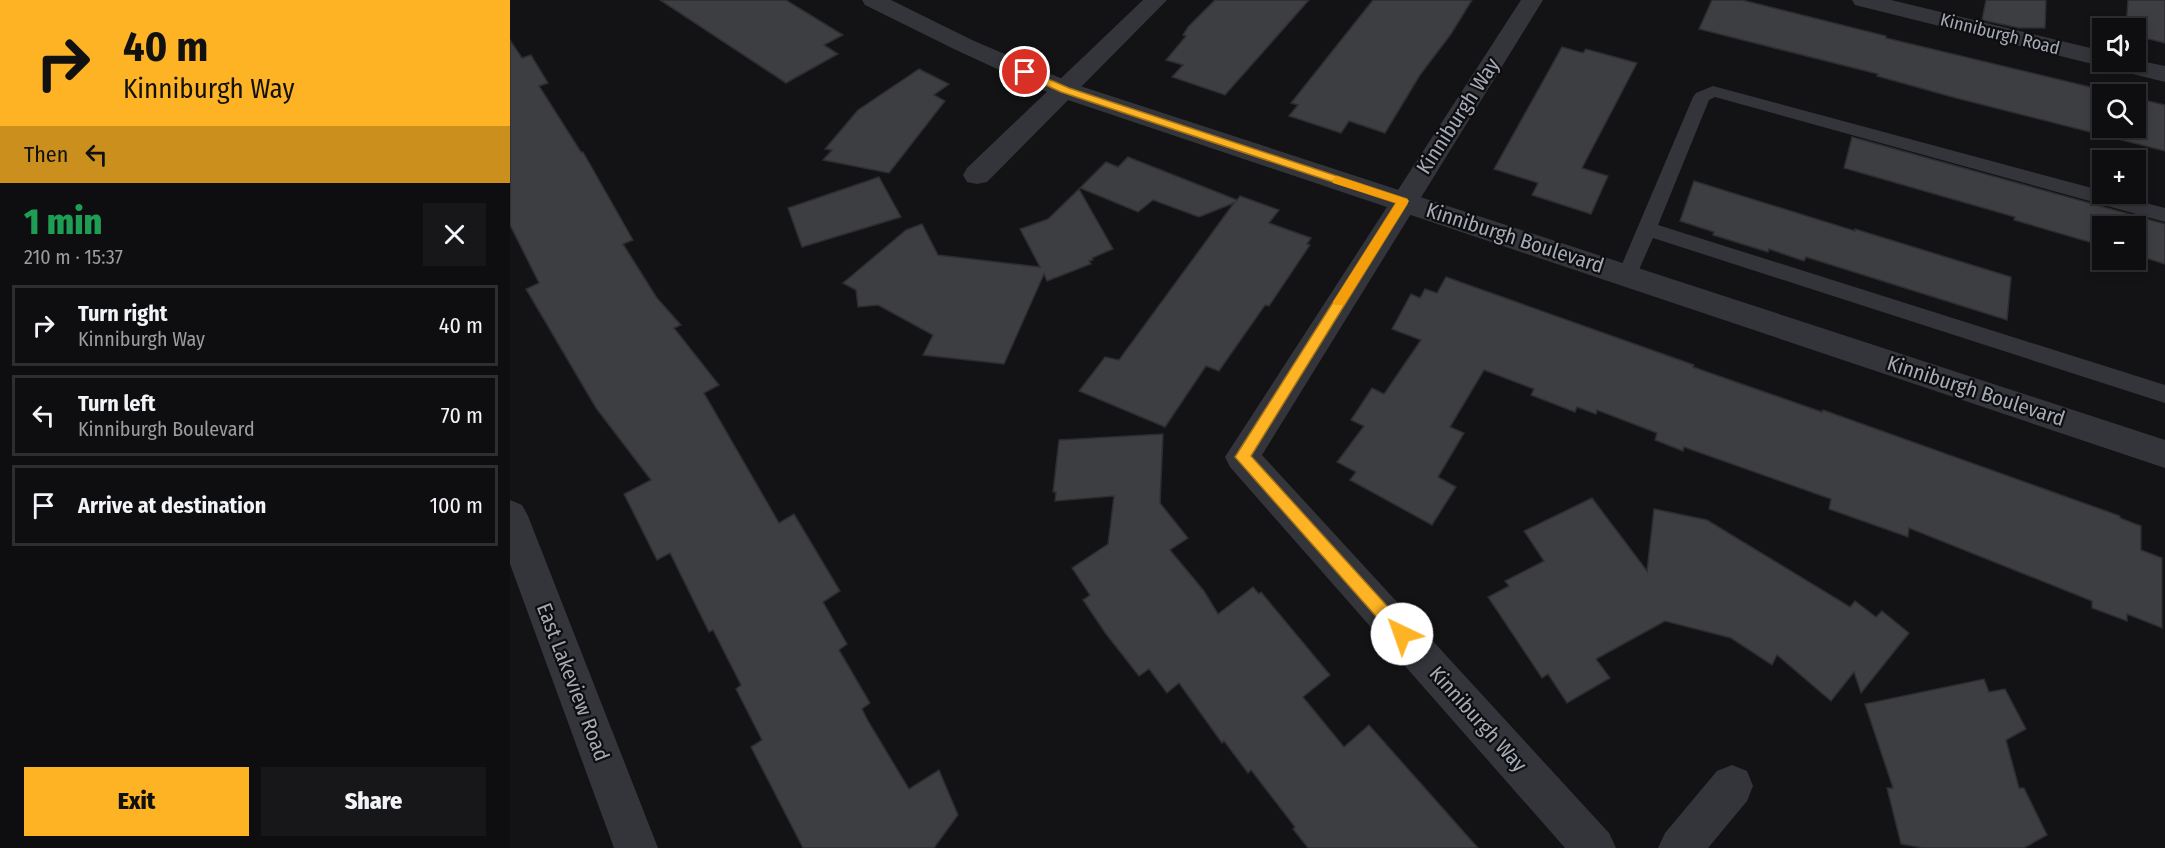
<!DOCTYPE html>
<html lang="en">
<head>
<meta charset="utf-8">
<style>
	body { margin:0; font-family:"Fira Sans Condensed",sans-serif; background:#171719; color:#f1f3f6; height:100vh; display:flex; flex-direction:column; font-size:22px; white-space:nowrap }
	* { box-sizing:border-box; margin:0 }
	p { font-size:20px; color:#9b9c9f }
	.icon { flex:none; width:33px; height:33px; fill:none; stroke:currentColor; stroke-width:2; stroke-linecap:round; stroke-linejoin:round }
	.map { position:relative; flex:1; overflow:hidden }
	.panel { display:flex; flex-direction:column; background:#0e0e10; width:510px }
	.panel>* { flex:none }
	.hud { background:#fdb323; color:#111; overflow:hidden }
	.controls { position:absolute; left:1582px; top:18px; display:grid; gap:12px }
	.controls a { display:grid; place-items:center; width:54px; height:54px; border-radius:0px; background:#0e0e10; box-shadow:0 3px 9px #0003,0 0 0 2px #2e2e30; font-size:30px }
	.pin { position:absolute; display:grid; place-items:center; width:51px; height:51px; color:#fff; margin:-26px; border:3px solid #fff; border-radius:50%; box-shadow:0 2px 6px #0007 }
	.me { position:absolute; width:66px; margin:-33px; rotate:318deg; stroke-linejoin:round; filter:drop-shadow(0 0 4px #0008) }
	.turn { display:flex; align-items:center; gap:21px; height:126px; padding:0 24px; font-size:27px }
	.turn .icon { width:78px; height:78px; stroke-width:2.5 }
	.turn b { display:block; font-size:42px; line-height:51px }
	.then { display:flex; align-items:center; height:57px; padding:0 24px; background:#0003; gap:12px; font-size:22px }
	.round { display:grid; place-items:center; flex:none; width:63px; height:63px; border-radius:0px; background:#171719 }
	.headline { display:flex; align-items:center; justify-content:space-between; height:102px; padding:0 24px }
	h1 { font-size:36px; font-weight:800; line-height:45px; color:#1e9e55 }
	.primary-button { display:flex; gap:12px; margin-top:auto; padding:12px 24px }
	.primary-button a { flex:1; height:69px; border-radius:0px; background:#fdb323; color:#111; font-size:24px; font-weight:800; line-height:69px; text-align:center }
	.primary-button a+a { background:#171719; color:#f1f3f6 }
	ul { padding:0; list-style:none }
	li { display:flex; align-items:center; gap:18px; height:81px; margin:0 12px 9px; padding:0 12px; border:3px solid #2e2e30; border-radius:0px }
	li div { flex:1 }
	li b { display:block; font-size:22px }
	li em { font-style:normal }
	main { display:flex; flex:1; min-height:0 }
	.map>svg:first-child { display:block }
	.building { fill:#3d3e42; stroke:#2d2d31; stroke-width:1.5 }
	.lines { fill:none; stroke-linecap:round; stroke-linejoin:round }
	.service { fill:#34353a; fill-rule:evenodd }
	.minor { fill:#34353a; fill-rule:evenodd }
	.tertiary { fill:#34353a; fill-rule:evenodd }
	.route { fill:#fdb323; stroke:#a47417; stroke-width:1.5 }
	.slow { fill:#f59e0b }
	.labels { text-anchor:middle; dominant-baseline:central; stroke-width:4.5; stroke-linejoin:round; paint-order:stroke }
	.far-street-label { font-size:18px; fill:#a4aab6; stroke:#0e0e10 }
	.street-label { font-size:21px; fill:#a4aab6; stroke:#0e0e10 }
</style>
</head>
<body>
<main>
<section class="panel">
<div class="hud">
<div class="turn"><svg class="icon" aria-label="right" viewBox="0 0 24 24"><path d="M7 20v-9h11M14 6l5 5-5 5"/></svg><div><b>40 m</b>Kinniburgh Way</div></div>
<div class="then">Then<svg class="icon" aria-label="left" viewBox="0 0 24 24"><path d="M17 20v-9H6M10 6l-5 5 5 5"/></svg></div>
</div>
<div class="headline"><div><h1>1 min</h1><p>210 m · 15:37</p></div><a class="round"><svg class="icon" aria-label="close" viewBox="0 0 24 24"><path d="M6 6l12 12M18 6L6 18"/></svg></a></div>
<ul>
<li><svg class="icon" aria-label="right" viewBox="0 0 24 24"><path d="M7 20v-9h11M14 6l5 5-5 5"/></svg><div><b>Turn right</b><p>Kinniburgh Way</p></div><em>40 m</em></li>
<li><svg class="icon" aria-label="left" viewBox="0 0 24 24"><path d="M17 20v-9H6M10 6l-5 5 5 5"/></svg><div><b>Turn left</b><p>Kinniburgh Boulevard</p></div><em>70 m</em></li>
<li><svg class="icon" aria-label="arrive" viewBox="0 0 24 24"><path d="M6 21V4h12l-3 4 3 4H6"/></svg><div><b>Arrive at destination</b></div><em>100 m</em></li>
</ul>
<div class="primary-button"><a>Exit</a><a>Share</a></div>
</section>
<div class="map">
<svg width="1655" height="848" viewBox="0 0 1655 848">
	<rect width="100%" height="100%" fill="#131315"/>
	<!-- building -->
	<g class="building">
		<polygon points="150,0 276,0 333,35 314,45 328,54 276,83"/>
		<polygon points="705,0 799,0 715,95 662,77 673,65 656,60 676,36 673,35 678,27"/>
		<polygon points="863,0 962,0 941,34 910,75 875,133 839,121 831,133 779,116 788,105 781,103"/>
		<polygon points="1202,0 1232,0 1376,36 1376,38 1609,94 1593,94 1593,128 1626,128 1626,98 1655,105 1655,151 1446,98 1367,76 1368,74 1189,29"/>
		<polygon points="1476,0 1536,0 1535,28 1509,28 1472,20"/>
		<polygon points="1618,0 1655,0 1655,43 1626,36 1626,28 1616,28"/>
		<polygon points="0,40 12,58 21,55 38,83 29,86 71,152 73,152 123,240 113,244 147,298 171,325 164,328 209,385 194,393 269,523 284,514 330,591 313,602 337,644 329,650 360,703 352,709 358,721 399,789 429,770 448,815 424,848 293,848 241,747 252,740 226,689 231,685 203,630 199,632 160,553 147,560 114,494 141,480 86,408 16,289 29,283 0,225"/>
		<polygon points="1052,47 1073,53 1076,49 1127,63 1072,168 1098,176 1081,214 1022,195 1028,183 984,169"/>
		<polygon points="409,69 439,84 424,95 435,101 379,173 313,160 322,150 315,149 348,110"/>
		<polygon points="1342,137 1655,224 1655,264 1626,255 1626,226 1593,226 1593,246 1504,220 1505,217 1334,168"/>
		<polygon points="618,157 727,200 730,196 769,210 759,223 801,238 797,244 800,245 759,306 755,305 709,371 696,366 655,427 569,391 595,357 609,360 724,203 689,217 643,200 628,212 570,188 596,162 608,167"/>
		<polygon points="369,177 391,217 292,247 278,208"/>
		<polygon points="1184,181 1345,231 1345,229 1501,277 1497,320 1296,257 1294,261 1259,249 1258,252 1203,235 1204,232 1170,221"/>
		<polygon points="569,189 603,249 582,258 583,260 579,261 581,264 537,281 534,274 494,364 413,355 423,335 368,305 348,307 346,290 333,283 396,230 412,224 428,255 530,267 510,229 538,219"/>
		<polygon points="936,277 1184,365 1183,367 1312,412 1313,410 1610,516 1610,518 1631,526 1631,550 1652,558 1652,628 1617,614 1617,621 1582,608 1582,601 1399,528 1398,537 1319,509 1321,499 1174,447 1173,451 1145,440 1147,433 1087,410 1086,414 1067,407 1065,412 1021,395 1024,389 974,370 940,427 954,433 928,477 946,487 922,525 840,480 846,472 827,462 854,426 841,420 862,388 874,394 911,340 882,329 901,294 910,298 915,289 927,293"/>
		<polygon points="653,434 650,503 678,538 660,550 694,591 708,614 743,587 749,594 751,592 820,675 793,697 834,747 859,725 968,848 798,848 783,829 785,827 741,770 738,773 714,741 712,743 669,683 657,693 639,669 629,676 596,634 573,600 580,595 562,568 598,544 604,496 545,501 546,492 543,492 549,440"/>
		<polygon points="1082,498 1137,571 1144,509 1197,520 1340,607 1345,601 1366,617 1372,611 1399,633 1351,693 1344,672 1321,701 1267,655 1262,665 1221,638 1155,621 1086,659 1100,678 1057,703 1038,674 1032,678 978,597 999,586 995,581 1034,561 1014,531"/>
		<polygon points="1474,679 1479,692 1495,689 1516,729 1496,740 1509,788 1514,788 1537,835 1514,848 1413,848 1391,844 1377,788 1383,788 1355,704"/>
	</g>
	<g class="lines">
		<!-- service -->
		<polygon class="service" points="1203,86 1593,191 1593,194 1601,194 1655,208 1655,222 1205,97 1199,100 1148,225 1655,385 1655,403 1143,238 1124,281 1117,284 1110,281 1107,276 1183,97 1186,93"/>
		<!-- minor -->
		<g class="minor">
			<polygon points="633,0 657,0 477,182 467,184 457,182 453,175 457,168"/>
			<polygon points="1011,0 1033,0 752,455 1099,833 1106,848 1055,848 720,467 715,457"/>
			<polygon points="1342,0 1381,0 1593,51 1593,62 1626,62 1626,60 1655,66 1655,82 1345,5"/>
			<polygon points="0,500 12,505 18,516 148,848 104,848 0,564"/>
			<polygon points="1222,765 1237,771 1243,786 1237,801 1198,848 1148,848 1155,833 1207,771"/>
		</g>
		<!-- tertiary -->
		<polygon class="tertiary" points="352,0 381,0 462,40 564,84 1655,440 1655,468 546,96 446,50 355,5"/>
	</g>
	<!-- route -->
	<polygon class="route" points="515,69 559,88 897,199 897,204 741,456 898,629 900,634 898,640 892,642 887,640 725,457 886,203 551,92 511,74 510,72"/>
	<!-- slow -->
	<polygon class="slow" points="827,176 897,199 899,201 834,305 825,305 823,302 825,299 886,203 823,183 822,180"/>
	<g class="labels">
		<!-- far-street labels -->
		<g class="far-street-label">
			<text transform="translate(1490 34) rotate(14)">Kinniburgh Road</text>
		</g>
		<!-- street labels -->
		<g class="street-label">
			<text transform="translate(948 116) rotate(-57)">Kinniburgh Way</text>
			<text transform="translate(1005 238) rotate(18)">Kinniburgh Boulevard</text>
			<text transform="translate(1466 391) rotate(18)">Kinniburgh Boulevard</text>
			<text transform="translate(63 682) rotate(69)">East Lakeview Road</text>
			<text transform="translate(968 719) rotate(48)">Kinniburgh Way</text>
		</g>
	</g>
</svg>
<div class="controls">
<a><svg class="icon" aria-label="sound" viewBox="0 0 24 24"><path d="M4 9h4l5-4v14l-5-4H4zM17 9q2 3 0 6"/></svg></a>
<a><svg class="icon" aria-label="search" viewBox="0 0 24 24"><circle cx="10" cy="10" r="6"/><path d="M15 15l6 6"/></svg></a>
<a>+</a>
<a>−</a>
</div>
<div class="pin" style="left:515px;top:72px;background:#d93025"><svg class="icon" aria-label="arrive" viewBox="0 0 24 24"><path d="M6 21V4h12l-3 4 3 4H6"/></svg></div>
<svg class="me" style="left:892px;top:634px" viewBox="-20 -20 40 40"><circle r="19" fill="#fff"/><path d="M0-13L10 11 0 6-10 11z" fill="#fdb323"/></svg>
</div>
</main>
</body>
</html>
